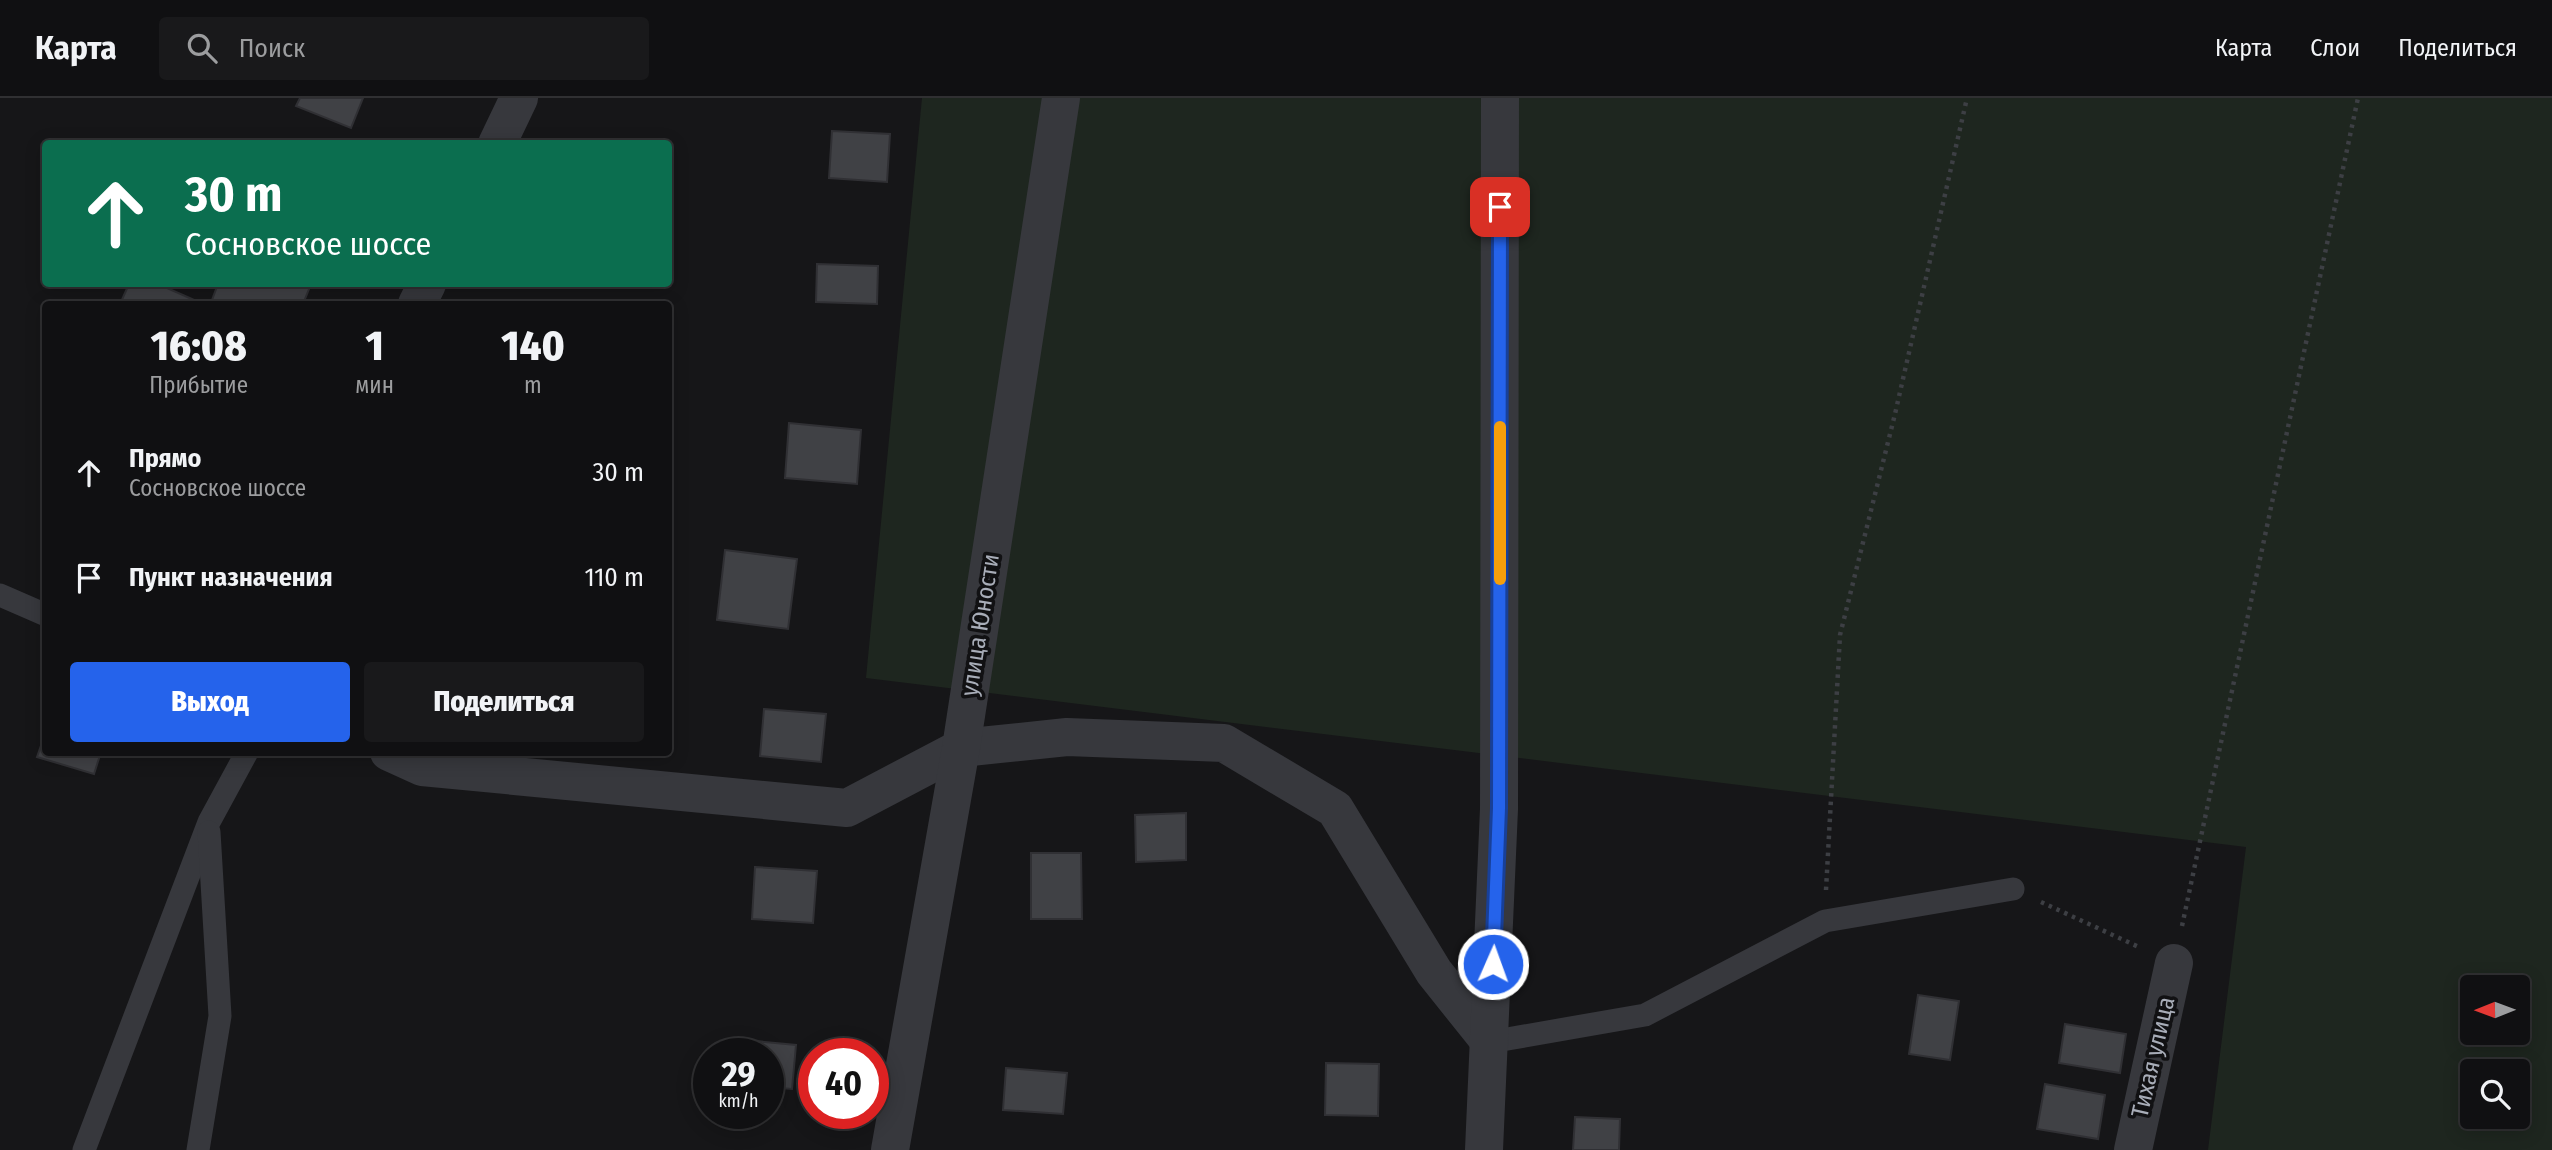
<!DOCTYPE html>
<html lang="ru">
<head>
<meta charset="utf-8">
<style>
	body { margin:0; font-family:"Fira Sans Condensed",sans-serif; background:#19191b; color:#f1f3f6; height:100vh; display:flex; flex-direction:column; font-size:26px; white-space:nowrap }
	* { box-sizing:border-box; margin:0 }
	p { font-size:23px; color:#9c9d9f }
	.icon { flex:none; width:38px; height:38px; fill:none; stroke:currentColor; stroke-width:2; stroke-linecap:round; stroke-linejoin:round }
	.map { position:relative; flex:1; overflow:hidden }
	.side { position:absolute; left:42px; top:203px; width:630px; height:455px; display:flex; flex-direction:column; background:#101012; border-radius:7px; box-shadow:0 4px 18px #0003,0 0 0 2px #303032 }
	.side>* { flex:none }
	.hud { position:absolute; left:42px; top:42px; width:630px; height:147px; border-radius:7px; box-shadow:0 4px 18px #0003,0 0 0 2px #303032; background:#0b6e4f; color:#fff; overflow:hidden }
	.needle { width:46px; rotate:269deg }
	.tools { position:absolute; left:2460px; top:877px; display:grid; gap:14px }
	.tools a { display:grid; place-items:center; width:70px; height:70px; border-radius:7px; background:#101012; box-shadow:0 4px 18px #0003,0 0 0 2px #303032; font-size:35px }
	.speed { position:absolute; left:693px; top:940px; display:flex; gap:14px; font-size:35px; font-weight:700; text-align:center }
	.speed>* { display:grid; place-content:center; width:91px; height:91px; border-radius:50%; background:#101012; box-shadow:0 4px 18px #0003,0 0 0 2px #303032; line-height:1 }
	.speed small { font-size:18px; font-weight:400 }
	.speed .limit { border:10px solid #d22; background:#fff; color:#111 }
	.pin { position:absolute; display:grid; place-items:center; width:60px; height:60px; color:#fff; margin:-30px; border-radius:14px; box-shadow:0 4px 10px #0006 }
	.me { position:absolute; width:77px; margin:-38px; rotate:2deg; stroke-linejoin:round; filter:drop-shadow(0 0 5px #0008) }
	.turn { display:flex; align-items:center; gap:24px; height:147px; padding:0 28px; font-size:32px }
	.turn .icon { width:91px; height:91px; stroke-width:2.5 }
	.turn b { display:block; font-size:49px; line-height:60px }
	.eta { display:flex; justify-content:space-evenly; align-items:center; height:119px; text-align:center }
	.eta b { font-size:42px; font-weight:800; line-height:49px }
	.primary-button { display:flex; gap:14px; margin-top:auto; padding:14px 28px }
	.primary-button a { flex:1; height:80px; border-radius:7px; background:#2563eb; color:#fff; font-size:28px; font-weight:800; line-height:80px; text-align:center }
	.primary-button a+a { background:#19191b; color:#f1f3f6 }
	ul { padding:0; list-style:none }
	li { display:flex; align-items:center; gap:21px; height:105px; padding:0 28px }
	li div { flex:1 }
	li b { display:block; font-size:26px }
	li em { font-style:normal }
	header { display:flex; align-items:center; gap:42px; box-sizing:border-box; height:98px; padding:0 35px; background:#101012; border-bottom:2px solid #303032 }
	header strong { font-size:33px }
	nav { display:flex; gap:38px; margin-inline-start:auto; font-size:24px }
	.search { width:490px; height:63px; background:#19191b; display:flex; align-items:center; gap:18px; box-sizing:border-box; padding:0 24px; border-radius:7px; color:#9c9d9f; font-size:26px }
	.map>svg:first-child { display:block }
	.green { fill:#1e261f; fill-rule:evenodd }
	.building { fill:#404145; stroke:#303034; stroke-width:2 }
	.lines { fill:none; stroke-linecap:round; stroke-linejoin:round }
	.path { stroke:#3d3f44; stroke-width:4.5; stroke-dasharray:3.5 5; stroke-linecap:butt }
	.service { stroke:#37383d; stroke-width:23 }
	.minor { stroke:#37383d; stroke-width:38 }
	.tertiary { stroke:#37383d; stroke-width:38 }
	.route-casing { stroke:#184099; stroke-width:18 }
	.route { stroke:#2563eb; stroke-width:12 }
	.slow { stroke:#f59e0b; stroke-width:12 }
	.labels { text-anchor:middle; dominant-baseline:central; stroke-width:7; stroke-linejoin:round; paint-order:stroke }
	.street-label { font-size:24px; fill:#a8adb8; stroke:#111113 }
</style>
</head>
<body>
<header>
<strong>Карта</strong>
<div class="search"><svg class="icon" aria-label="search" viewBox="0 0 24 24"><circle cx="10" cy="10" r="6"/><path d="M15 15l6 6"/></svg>Поиск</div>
<nav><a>Карта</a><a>Слои</a><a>Поделиться</a></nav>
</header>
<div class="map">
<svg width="2552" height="1052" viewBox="0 0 2552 1052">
	<rect width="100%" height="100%" fill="#161618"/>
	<!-- green -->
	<path class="green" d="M922 0H2552V1052H2208L2246 749 866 580ZM2473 889H2518V934H2473ZM2473 973H2518V1018H2473Z"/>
	<!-- building -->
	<g class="building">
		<polygon points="300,0 363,0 351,30 296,8"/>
		<polygon points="832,33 890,36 887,84 829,80"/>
		<polygon points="817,166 878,168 877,206 816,204"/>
		<polygon points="129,186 158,186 201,205 120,206"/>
		<polygon points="218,186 311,186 303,206 222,206 212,202"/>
		<polygon points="789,325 861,332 857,386 785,380"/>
		<polygon points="725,452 797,461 788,531 717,522"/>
		<polygon points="764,611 826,616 821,664 760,658"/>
		<polygon points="46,633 46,654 101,654 94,676 37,659"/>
		<polygon points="1186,715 1186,762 1136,764 1135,717"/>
		<polygon points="1031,755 1081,755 1082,821 1031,821"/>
		<polygon points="755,769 817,773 813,825 752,821"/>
		<polygon points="1918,897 1959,903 1950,962 1909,956"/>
		<polygon points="2065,926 2126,936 2120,975 2059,965"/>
		<polygon points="735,941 796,947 792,991 768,989 768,956 733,956"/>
		<polygon points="1326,965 1379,966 1378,1018 1325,1017"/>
		<polygon points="1006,970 1067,975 1063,1016 1003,1012"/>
		<polygon points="2045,986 2105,997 2098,1041 2037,1031"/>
		<polygon points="1575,1019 1620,1021 1619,1052 1573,1052"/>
	</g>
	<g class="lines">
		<!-- path -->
		<g class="path">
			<polyline points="1826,792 1840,537 1895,316 1967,0"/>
			<polyline points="2041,804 2141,850"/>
			<polyline points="2182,828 2358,0"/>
		</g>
		<!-- service -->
		<g class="service">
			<polyline points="0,497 46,517"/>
			<polyline points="1490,944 1645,917 1825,823 2013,791"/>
			<polyline points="84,1052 209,724 247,654"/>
			<polyline points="198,1052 220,918 209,734"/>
		</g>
		<!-- minor -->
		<g class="minor">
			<polyline points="497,46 519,0"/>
			<polyline points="417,206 427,186"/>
			<polyline points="389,654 422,669 847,710 961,650 1067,639 1224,645 1335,711 1434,874 1490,944"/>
			<polyline points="890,1052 961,650 1061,0"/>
			<polyline points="2133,1052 2174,865"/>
		</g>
		<!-- tertiary -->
		<polyline class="tertiary" points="1484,1052 1499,711 1500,0"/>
	</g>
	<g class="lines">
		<defs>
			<polyline id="route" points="1493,866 1499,710 1500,109"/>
		</defs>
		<!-- route casing -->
		<use href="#route" class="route-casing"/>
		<!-- route -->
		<use href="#route" class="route"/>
		<!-- slow -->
		<polyline class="slow" points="1500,481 1500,329"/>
	</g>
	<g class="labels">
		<!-- street labels -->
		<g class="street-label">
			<text transform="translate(980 527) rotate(-81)">улица Юности</text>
			<text transform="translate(2153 959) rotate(-77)">Тихая улица</text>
		</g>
	</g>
</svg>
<div class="tools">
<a><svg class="needle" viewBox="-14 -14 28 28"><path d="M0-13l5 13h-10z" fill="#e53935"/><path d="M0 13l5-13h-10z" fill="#9c9d9f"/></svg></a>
<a><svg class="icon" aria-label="search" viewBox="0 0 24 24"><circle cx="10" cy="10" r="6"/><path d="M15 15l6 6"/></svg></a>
</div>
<div class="speed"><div>29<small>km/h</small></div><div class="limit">40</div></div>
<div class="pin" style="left:1500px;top:109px;background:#d93025"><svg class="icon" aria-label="arrive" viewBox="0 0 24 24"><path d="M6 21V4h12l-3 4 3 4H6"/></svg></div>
<svg class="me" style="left:1493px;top:866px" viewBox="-20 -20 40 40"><circle r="17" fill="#2563eb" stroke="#fff" stroke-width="3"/><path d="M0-11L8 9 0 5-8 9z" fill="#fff"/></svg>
<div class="hud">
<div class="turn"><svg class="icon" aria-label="ahead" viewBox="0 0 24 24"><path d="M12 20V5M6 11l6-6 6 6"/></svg><div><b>30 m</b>Сосновское шоссе</div></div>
</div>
<section class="side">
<div class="eta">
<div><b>16:08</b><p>Прибытие</p></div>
<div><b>1</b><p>мин</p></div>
<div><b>140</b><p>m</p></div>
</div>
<ul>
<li><svg class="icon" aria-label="ahead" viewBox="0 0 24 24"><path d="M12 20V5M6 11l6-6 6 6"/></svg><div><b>Прямо</b><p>Сосновское шоссе</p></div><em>30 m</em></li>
<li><svg class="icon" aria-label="arrive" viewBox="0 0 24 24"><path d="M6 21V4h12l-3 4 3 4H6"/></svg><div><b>Пункт назначения</b></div><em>110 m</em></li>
</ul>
<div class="primary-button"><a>Выход</a><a>Поделиться</a></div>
</section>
</div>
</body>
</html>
